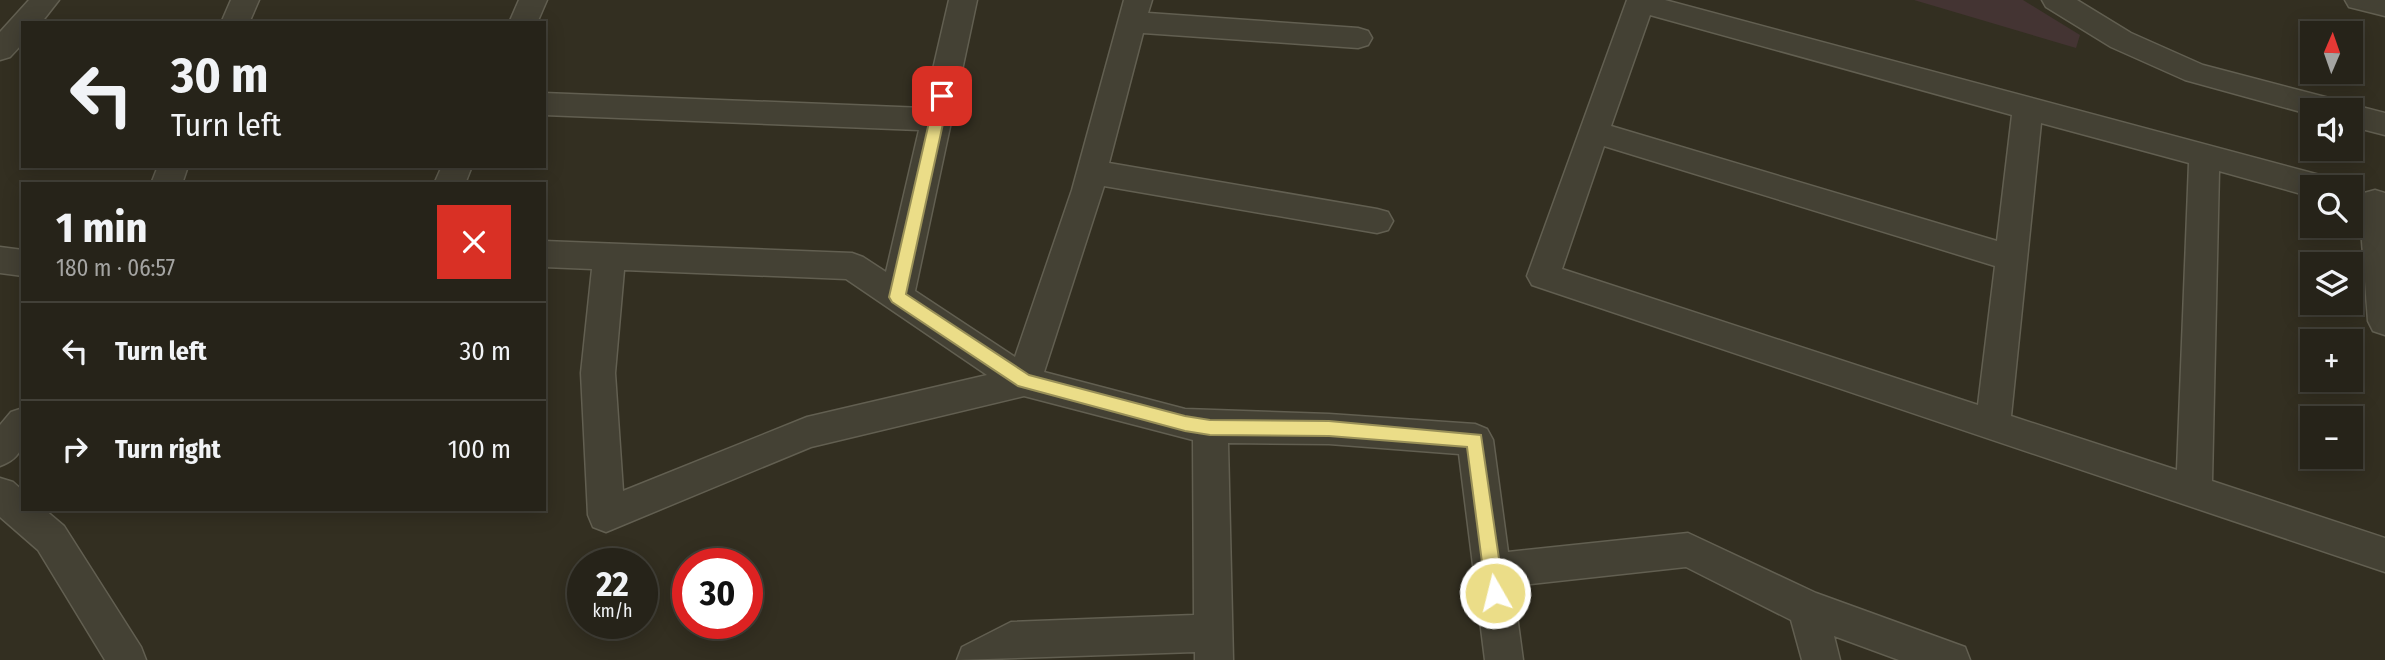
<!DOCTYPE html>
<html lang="en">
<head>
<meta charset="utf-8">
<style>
	body { margin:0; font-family:"Fira Sans Condensed",sans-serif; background:#322f26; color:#f1f3f6; height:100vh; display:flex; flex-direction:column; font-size:26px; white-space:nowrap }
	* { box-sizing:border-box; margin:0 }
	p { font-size:23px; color:#a4a4a2 }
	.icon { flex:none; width:38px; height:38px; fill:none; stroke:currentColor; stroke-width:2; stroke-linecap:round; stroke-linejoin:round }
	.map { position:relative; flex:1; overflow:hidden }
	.panel { position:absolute; left:21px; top:182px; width:525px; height:329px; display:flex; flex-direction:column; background:#262319; border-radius:0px; box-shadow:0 4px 18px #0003,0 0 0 2px #424038 }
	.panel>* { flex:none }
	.guide { position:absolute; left:21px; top:21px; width:525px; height:147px; border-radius:0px; box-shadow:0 4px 18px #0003,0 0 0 2px #424038; background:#262319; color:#f1f3f6; overflow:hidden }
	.needle { width:46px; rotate:2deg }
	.fabs { position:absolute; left:2300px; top:21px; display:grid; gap:14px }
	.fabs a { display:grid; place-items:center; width:63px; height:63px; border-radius:0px; background:#262319; box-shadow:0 4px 18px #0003,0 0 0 2px #424038; font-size:35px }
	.speed { position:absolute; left:567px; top:548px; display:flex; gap:14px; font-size:35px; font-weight:700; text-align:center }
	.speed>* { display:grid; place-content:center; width:91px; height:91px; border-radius:50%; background:#262319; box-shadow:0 4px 18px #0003,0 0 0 2px #424038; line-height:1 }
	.speed small { font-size:18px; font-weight:400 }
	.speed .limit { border:10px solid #d22; background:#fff; color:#111 }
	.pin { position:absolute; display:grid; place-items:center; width:60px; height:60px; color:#fff; margin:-30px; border-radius:14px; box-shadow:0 4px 10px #0006 }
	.me { position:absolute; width:77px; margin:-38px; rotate:352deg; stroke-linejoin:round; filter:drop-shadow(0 0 5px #0008) }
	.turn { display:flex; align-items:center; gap:24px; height:147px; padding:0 35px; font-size:32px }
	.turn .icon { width:91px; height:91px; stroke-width:2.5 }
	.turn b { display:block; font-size:49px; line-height:60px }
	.round { display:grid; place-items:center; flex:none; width:74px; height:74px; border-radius:0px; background:#322f26 }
	.headline { display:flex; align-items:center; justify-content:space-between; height:119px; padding:0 35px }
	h1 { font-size:42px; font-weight:700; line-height:52px }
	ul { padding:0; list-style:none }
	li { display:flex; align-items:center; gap:21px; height:98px; padding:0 35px; border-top:2px solid #424038 }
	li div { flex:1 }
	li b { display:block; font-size:26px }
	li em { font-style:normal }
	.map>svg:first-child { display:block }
	.green { fill:#443433 }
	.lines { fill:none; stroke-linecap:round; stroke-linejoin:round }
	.minor-casing { stroke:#625f51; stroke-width:3 }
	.minor { fill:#444134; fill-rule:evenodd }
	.route { fill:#ebdd88; stroke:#999058; stroke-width:2 }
</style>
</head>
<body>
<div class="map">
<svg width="2385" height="660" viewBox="0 0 2385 660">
	<rect width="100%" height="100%" fill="#332f21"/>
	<!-- green -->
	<polygon class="green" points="1914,0 2023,0 2080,35 2076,48"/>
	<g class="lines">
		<defs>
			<g id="minor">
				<polygon points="29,0 59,0 41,23 23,23 23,43 10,57 0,60 0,32"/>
				<polygon points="231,0 259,0 249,23 221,23"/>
				<polygon points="519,0 547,0 537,23 509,23"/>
				<path d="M949 0H977L915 291 1015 357 1072 190 1124 0H1152L1148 13 1358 28 1368 31 1372 38 1368 45 1358 48 1143 33 1109 163 1377 209 1388 212 1393 221 1388 230 1377 233 1104 186 1044 372 1185 409 1329 414 1475 424 1487 429 1493 440 1508 552 1688 533 1816 593 1965 647 1970 660H1899L1834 636 1840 660H1802L1791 620 1686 567 1513 586 1523 660H1485L1459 454 1329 444 1228 443 1233 660H1195V652L957 660 962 647 1011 622 1194 615 1193 440 1024 396 811 447 606 532 593 527 588 515 581 373 592 269 544 267V241L852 253 863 257 886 272 919 130 544 115V93L924 108ZM624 270 846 279 987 375 807 417 623 491 615 373Z"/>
				<path d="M1627 0H1665L2331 178 2335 187H2312V197L2219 171 2212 481 2385 538V572L1532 285 1527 276ZM1650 15 2012 115 1997 241 1611 126ZM2041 123 2189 163 2177 470 2011 416ZM1604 146 1995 266 1978 405 1562 269Z"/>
				<polygon points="2042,0 2077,0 2131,33 2203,65 2333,99 2345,105 2350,104 2385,113 2385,135 2350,126 2350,110 2312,110 2312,115 2185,80 2111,47 2046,7"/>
				<polygon points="2345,0 2385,0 2385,16 2349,7"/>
				<polygon points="158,166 188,166 182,184 151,184"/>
				<polygon points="442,166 472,166 465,184 434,184"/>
				<polygon points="2375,190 2385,193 2385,335 2373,331 2368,321 2359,202 2364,193"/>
				<polygon points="0,247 23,250 23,276 0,273"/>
				<path d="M23 408C23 435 30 455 0 466V425L11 412Z"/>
				<polygon points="0,478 13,482 23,491 23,509 44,509 64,526 141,647 146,660 105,660 38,550 0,517"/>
			</g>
		</defs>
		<!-- minor casing -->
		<use href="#minor" class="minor-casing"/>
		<!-- minor -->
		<use href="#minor" class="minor"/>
	</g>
	<!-- route -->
	<polygon class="route" points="942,91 949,96 906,294 1029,375 1185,416 1210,420 1329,421 1481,435 1504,593 1501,599 1495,602 1489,599 1486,593 1467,447 1329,436 1210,435 1185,431 1018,386 892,302 889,297 935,96"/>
</svg>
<div class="fabs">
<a><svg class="needle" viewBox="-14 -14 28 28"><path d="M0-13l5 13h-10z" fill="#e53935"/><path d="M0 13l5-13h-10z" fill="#a4a4a2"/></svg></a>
<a><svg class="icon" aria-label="sound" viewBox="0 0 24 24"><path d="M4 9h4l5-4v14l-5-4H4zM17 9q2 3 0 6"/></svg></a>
<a><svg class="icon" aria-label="search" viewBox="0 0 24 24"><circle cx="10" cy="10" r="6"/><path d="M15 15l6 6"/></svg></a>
<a><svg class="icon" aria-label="layers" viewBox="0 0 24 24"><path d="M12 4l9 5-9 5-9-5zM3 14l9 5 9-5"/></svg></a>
<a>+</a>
<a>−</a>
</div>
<div class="speed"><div>22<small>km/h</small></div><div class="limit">30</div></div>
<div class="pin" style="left:942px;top:96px;background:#d93025"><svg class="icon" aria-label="arrive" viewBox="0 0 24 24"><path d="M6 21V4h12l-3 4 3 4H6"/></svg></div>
<svg class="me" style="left:1495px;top:593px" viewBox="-20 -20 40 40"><circle r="17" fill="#ebdd88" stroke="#fff" stroke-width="3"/><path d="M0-11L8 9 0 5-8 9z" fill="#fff"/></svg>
<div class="guide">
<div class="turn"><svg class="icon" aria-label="left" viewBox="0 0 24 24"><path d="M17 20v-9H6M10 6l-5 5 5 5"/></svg><div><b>30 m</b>Turn left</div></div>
</div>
<section class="panel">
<div class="headline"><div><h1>1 min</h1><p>180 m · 06:57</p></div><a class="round" style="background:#d93025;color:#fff"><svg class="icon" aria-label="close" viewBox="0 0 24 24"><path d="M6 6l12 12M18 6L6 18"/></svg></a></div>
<ul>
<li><svg class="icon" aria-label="left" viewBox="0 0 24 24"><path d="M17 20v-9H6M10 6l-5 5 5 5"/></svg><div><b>Turn left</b></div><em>30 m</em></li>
<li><svg class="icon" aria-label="right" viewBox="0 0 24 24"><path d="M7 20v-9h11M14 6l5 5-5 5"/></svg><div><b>Turn right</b></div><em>100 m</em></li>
</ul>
</section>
</div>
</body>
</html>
